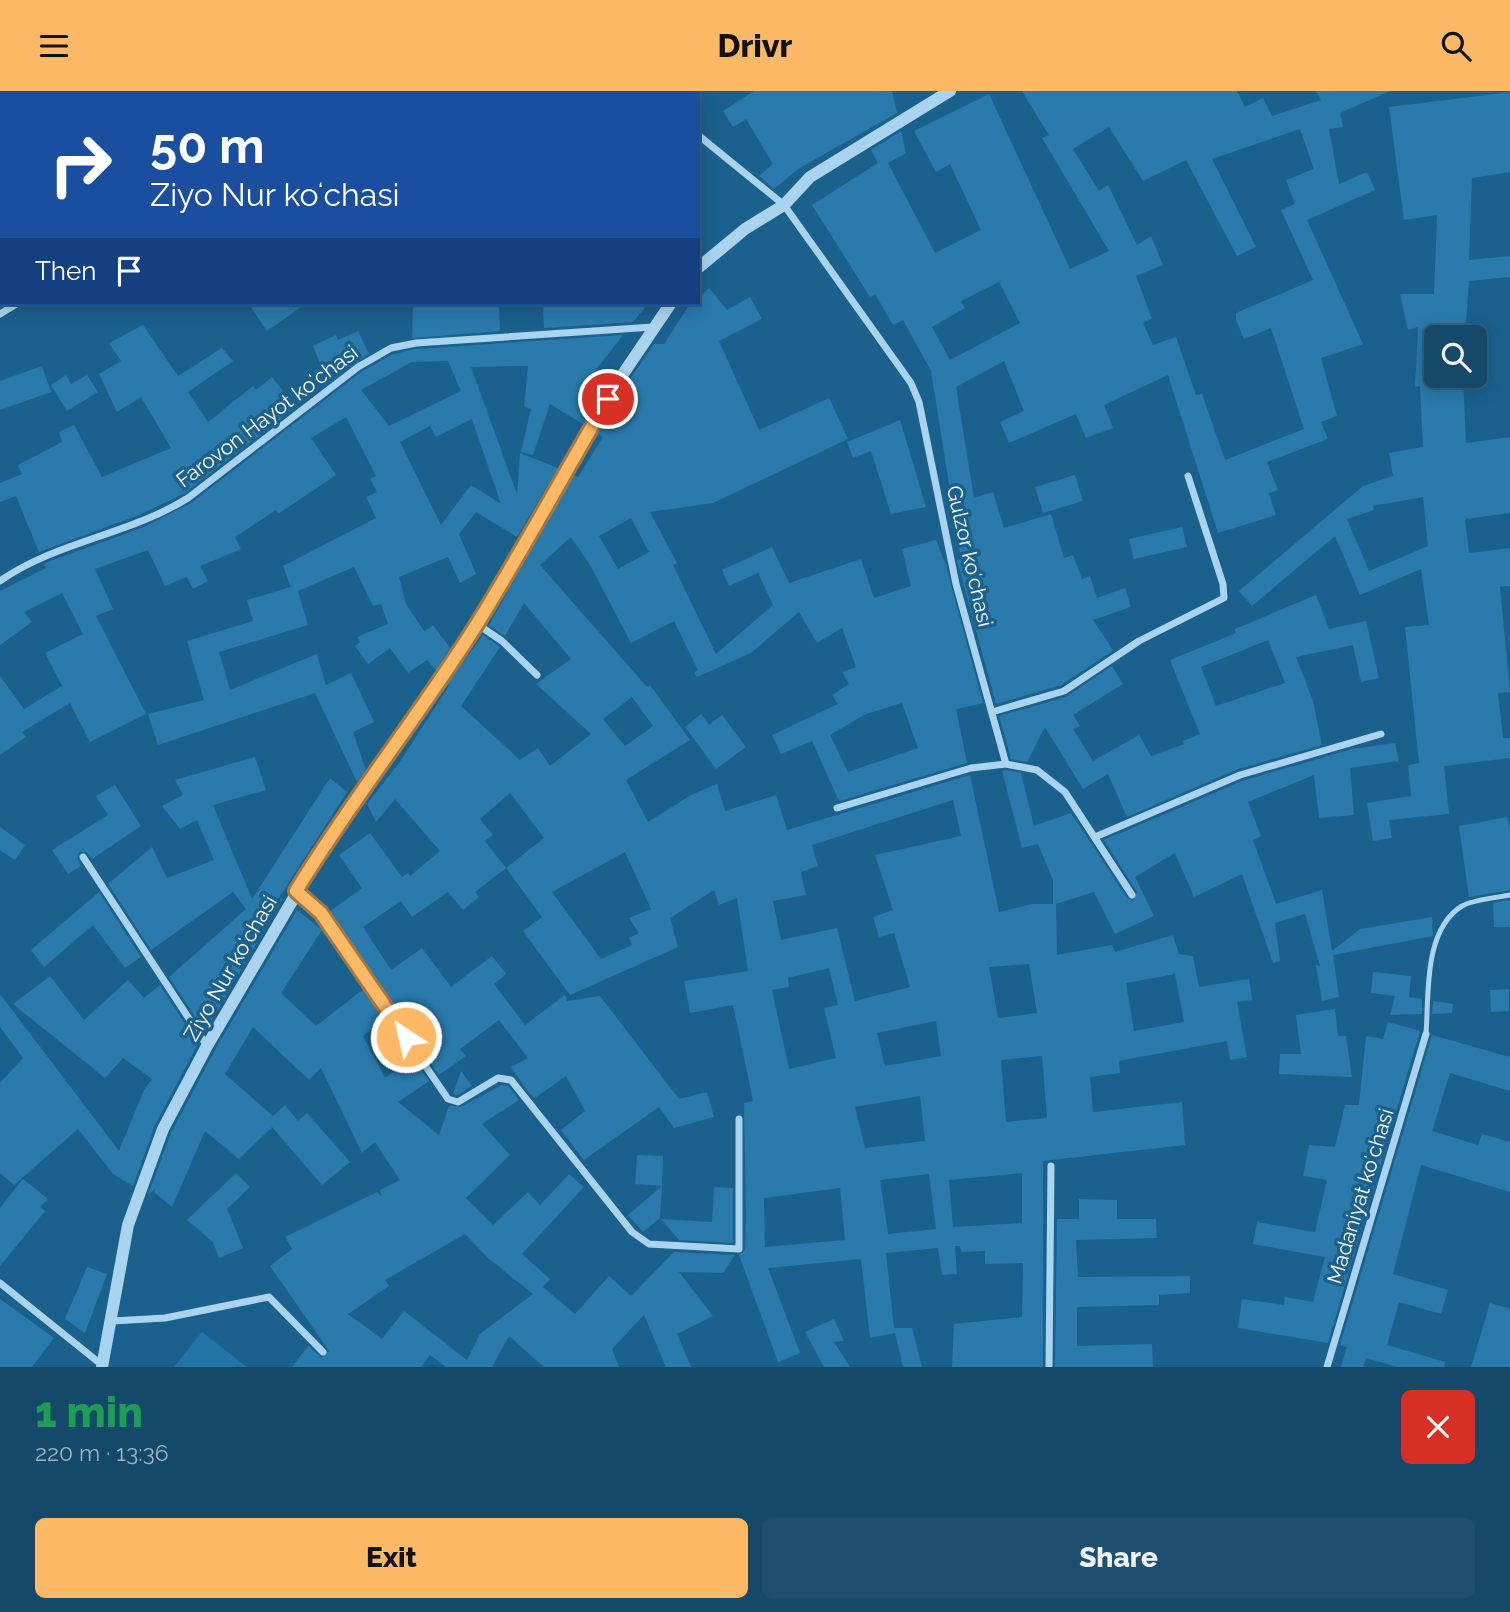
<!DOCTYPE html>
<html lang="en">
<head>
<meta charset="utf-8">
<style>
	body { margin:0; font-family:Raleway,sans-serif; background:#1d5070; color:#f1f3f6; height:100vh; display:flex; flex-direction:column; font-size:26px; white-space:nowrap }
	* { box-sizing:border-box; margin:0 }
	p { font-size:23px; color:#9db2c1 }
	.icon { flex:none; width:38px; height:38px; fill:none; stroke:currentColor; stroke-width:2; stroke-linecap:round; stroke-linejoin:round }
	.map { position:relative; height:1276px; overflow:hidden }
	.side { display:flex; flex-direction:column; background:#14496a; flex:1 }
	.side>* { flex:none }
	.banner { position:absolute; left:0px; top:0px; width:700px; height:214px; box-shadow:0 4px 18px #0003,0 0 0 2px #33617e; background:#1a4fa0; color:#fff; overflow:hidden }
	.tools { position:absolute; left:1424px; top:234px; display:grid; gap:14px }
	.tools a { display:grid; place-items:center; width:63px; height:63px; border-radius:10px; background:#14496a; box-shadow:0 4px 18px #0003,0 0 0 2px #33617e; font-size:35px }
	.pin { position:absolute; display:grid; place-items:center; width:60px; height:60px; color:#fff; margin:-30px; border:4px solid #fff; border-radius:50%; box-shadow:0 2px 7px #0007 }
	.me { position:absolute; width:77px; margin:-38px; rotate:325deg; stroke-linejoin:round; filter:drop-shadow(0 0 5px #0008) }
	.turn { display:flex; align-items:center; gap:24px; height:147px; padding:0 35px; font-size:32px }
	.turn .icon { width:91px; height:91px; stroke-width:2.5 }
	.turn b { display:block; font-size:49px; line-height:60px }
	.then { display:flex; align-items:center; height:66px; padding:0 35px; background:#0003; gap:14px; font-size:26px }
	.round { display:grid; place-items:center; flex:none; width:74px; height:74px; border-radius:10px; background:#1d5070 }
	.overview { display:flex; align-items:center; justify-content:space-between; height:119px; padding:0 35px }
	h1 { font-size:42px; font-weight:800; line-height:52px; color:#1e9e55 }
	.primary-button { display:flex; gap:14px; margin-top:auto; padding:14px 35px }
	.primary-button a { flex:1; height:80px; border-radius:10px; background:#feb966; color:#111; font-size:28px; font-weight:800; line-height:80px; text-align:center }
	.primary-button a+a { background:#1d5070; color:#f1f3f6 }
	header { display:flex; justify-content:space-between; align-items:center; height:91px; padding:0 35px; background:#feb966; color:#111; font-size:32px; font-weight:800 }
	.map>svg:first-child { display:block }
	.green { fill:#2475a7 }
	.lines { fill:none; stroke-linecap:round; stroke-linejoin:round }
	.canal { stroke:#12486c; stroke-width:24 }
	.building { fill:#2a7aac; fill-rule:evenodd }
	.service { stroke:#a9d3ee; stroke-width:5 }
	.minor { stroke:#a9d3ee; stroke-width:7 }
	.tertiary { stroke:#a9d3ee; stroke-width:12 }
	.route-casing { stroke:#a57842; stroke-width:18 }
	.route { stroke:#feb966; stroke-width:12 }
	.labels { text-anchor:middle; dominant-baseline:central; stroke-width:7; stroke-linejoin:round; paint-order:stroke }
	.street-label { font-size:21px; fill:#fff; stroke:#1b618e }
</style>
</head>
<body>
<header><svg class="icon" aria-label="menu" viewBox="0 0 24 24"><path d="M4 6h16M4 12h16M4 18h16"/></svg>Drivr<svg class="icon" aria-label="search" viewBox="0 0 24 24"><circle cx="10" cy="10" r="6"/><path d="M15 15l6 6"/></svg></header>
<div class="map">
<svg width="1510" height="1276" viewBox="0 0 1510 1276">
	<rect width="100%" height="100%" fill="#1b618e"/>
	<!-- green -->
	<polygon class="green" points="202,1241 247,1276 174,1276"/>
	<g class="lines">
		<!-- canal -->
		<g class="canal">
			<polyline points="273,2 276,0"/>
			<polyline points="0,178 2,177"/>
		</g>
	</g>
	<!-- building -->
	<g class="building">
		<polygon points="754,0 892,0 897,22 798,78 774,98 759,85 773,73 746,28 733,36 723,20"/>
		<path d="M1022 0H1237L1245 16 1263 7 1272 25 1321 9 1316 0H1390L1340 22 1343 36 1329 38 1339 93 1367 81 1375 99 1307 129 1363 253 1321 267 1337 325 1321 331 1328 348 1267 371 1278 399 1269 402 1276 424 1218 442 1168 284 1104 314 1113 337 1086 347 1076 323 1009 352 1000 331 1024 320 1004 270 956 296 974 407 993 401 1004 437 1051 423 1064 467 1073 464 1082 488 1090 485 1097 507 1125 497 1131 516 1093 529 1113 559 1105 565 1061 594 996 613 957 469 961 468 931 280 903 229 893 234 875 203 870 206 812 114 878 72 871 59 901 40 906 62 888 72 935 162 981 139 950 73 936 81 914 40 989 3 1070 178 1109 160 1042 47 1049 44ZM1109 36 1143 90 1186 69 1237 165 1256 156 1212 68 1300 38 1314 78 1286 89 1295 113 1281 119 1313 189 1236 222V229L1244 248 1271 237 1304 338 1225 369 1202 303 1196 304 1176 246 1153 254 1143 232 1152 228 1136 185 1163 174 1151 145 1137 154 1108 94 1099 100 1073 58ZM999 191 1020 232 950 269 932 236 965 217 961 210Z"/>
		<path d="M1510 1V81L1472 87 1469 169 1510 165V186L1469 190 1465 247H1437V285H1463L1466 352 1510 346V422L1465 428 1469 462 1510 457V495L1500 496 1510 601 1498 602 1503 647H1510V667L1444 675 1449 723 1389 729 1392 747 1373 750 1367 712 1411 705 1408 674 1419 672 1405 536 1429 534 1421 478 1360 504 1335 445 1252 515 1239 500 1363 395 1393 385 1389 362 1423 356 1420 295 1415 296 1418 236 1408 239 1400 203H1434L1437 124 1404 129 1389 16ZM1423 406 1428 455 1369 480 1347 428 1374 419 1373 415Z"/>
		<path d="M709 197 727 219 750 206 762 228 719 250 759 339 829 307 848 348 713 412 650 421 677 472 673 474 716 563 773 514 758 482 729 495 722 479 772 456 789 492 861 468 874 507 911 495 902 458 936 449 945 472 983 612 956 618 967 672 839 710 812 650 781 663 772 644 838 613 832 604 849 593 842 581 856 576 842 537 817 552 799 521 751 562 697 586 694 582 698 579 674 530 631 552 590 474 571 446 540 474 647 596 650 594 690 649 626 689 648 731 691 704 717 693 725 720 776 704 787 739 970 684 999 821 1032 813H1053V789L1038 753 1022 757 1002 680 1006 679 1021 682 1034 735 1071 722 1127 807 1133 810 1137 801 1104 749 1242 690 1352 658 1395 652 1399 670 1350 677 1354 724 1319 727 1314 684 1248 711 1261 745 1253 749 1276 813 1322 799 1332 860 1360 838 1432 826 1433 845 1333 864 1339 906 1322 910 1316 874 1320 875 1305 823 1275 832 1280 870 1273 872 1242 783 1194 806 1175 762 1135 786 1154 825 1115 843 1094 801 1056 813 1057 864 1112 854 1115 861 1173 844 1179 863 1193 865 1199 896 1249 888 1252 909 1237 911 1247 966 1230 969 1227 950 1119 970 1120 982 1090 986 1093 1021 1182 1011 1185 1054 1043 1070V1276H952L954 1233 1022 1226 1023 1172 985 1173V1160L961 1161 960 1155H955L957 1183 942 1184 938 1157 886 1162 894 1237H912L922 1276H903L895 1242 870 1247 861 1168 768 1177 800 1262 778 1271 739 1164 745 1159 746 1127 744 1012 753 1010 733 914 690 922 684 890 748 880 737 807 719 814 714 799 670 827 678 856 570 904 523 840 542 826 506 777 475 801 479 806 463 819 448 801 412 826 401 810 363 836 391 879 422 857 451 896 492 865 506 883 494 893 525 934 565 904 567 910 600 905 679 1008 707 1001 714 1026 674 1037 659 1016 584 1069 561 1039 585 1020 566 985 535 1007 529 1002 511 976 528 967 499 929 460 958 466 965 439 984 423 961 426 960 329 821 362 797 339 764 370 742 402 786 408 782 410 785 440 760 395 708 376 731 367 713 399 672 449 595 447 593 483 544 500 556 461 615 520 669 538 657 550 675 591 643 536 593 571 568 524 512 505 545 489 534 574 384 578 386 603 346 598 343 628 291 654 253H664L688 216 698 212V207ZM631 427 649 461 618 478 599 445ZM632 606 653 635 625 655 603 628ZM902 612 918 657 848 681 830 644 866 623ZM510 702 544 747 506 777 485 750 493 744 480 728ZM953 709 961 745 875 764 893 819 873 826 879 846 894 842 910 896 855 910 837 837 781 849 773 810 806 804 801 781 818 775 812 754ZM625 761 651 818 629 827 639 842 629 847 632 854 601 868 552 801ZM1029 873 1037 922 998 927 989 876ZM829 877 838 914 824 917 836 967 789 978 772 899 789 896 788 887ZM1175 883 1184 931 1134 940 1126 892ZM936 930 941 965 885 975 877 942ZM1042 965 1047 1027 1006 1031 1001 969ZM920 1005 925 1050 865 1057 855 1016ZM1022 1082V1132L953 1136 949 1089ZM929 1083 936 1138 888 1143 880 1089ZM840 1097 845 1149 765 1156 764 1107Z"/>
		<polygon points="248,212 307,212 267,240"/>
		<polygon points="413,212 499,212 500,240 412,247"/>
		<polygon points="543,212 590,212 591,216 649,212 633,231 544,237"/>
		<polygon points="143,234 178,285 222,257 233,270 188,301 208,331 253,295 256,299 272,286 296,316 185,402 139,424 39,461 16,405 0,411 0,392 22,383 18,374 62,351 59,341 74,334 102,386 171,357 141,306 117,321 99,283 121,270 109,252"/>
		<polygon points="358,240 369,263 328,292 313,255 336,244 338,249"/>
		<path d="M623 244 591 285 601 295 611 287 583 333 550 313 533 364 521 361 531 318 524 316 528 275 471 276 517 403 520 362 558 377 517 446 476 421 459 443 476 483 460 492 448 466 399 486 406 513 424 540 433 534 450 557 436 579 427 569 408 582 390 557 368 573 355 555 360 551 357 546 388 533 381 513 373 515 354 476 298 500 308 534 219 561 230 599 317 563 326 594 351 582 374 631 353 641 366 679 357 691 315 602 158 654 148 623 204 609 187 550 253 530 247 509 291 496 283 475 376 427 366 406 377 401 370 388 376 385 346 326 311 347 336 384 278 423 276 419 235 446 241 458 200 475 208 490 193 498 187 486 165 495 148 459 95 478 113 518 96 525 146 623 90 651 70 612 22 641 26 646 0 664V585L24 618 62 595 45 562 83 543 62 502 24 521 32 531 0 554V500L46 477 44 473 48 471 144 436 191 412 361 281 393 263 417 258ZM448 270 461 300 389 335 361 299 412 271ZM472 328 501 413 471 394 441 434 400 351 430 335 436 346Z"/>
		<polygon points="42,275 51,301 0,319 0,290"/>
		<polygon points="66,284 71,293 87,284 98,301 67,320 51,294"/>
		<polygon points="900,329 926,416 891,423 871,360 853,367 847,351"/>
		<polygon points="1075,384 1083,410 1043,422 1035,396"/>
		<polygon points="1182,436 1187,456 1134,468 1129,448"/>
		<path d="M1316 504 1329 538 1366 530 1379 587 1361 591 1353 554 1296 566 1313 610 1322 654 1238 678 1127 726 1108 683 1083 698 1045 636 1027 671 1011 668 999 625 1066 606 1112 575 1123 593 1073 624 1080 635 1073 638 1093 670 1139 644 1151 665 1184 653 1183 650 1200 643 1170 569 1236 542 1235 538ZM1268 549 1285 592 1216 615 1201 576Z"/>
		<polygon points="701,623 709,634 722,624 746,656 716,678 685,636"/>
		<polygon points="255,666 266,699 213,714 252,808 330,687 347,701 280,805 277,810 283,807 205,941 169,886 246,818 233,801 151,859 108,793 152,756 167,787 214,769 197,729 180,738 162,715 183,704 175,689"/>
		<polygon points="115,694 141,735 92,768 86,761 79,761 77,767 81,775 68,783 52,759 108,724 96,705"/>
		<polygon points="1507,726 1510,738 1510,799 1469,806 1459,735"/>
		<polygon points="0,736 25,754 15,769 0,759"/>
		<polygon points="99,801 141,866 125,877 93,834 44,876 31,859"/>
		<polygon points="1510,809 1510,836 1494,836 1493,812"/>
		<path d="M297 819 322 839 281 902 316 935 365 897 385 927 363 945 385 987 413 968 429 990 398 1011 439 1044 449 1015 461 1016 502 994 508 995 519 1009 482 1033 510 1064 466 1107 493 1134 528 1101 540 1114 569 1083 584 1096 522 1163 550 1188 543 1196 575 1223 609 1185 631 1205 674 1161 735 1164 723 1182 679 1181 713 1225 677 1243 691 1276H666L644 1224 612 1258 619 1276H544L509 1245 492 1276H446L430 1264 421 1276H292L308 1255 322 1267 329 1260 270 1175 292 1158 285 1146 377 1101 382 1106 380 1099 400 1089 375 1051 362 1062 321 977 309 989 253 936 225 983 273 1025 285 1014 298 1030 307 1022 350 1071 322 1094 272 1036 239 1068 205 1040 172 1116 154 1101 156 1097 148 1104 171 1042 215 959ZM465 1143 488 1167 533 1203 480 1243 467 1269 404 1220 382 1248 348 1223 389 1195 385 1189Z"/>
		<polygon points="1373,881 1411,885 1409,906 1422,908 1422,923 1390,924 1395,905 1371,902"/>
		<polygon points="50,885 84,929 128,889 144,907 160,894 198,953 155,1034 133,1095 113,1083 78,1038 14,1094 0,1082 0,992 23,967 0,936 0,903 119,1060 144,999 152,988 123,967 105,987 13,913"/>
		<polygon points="1509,898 1509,920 1491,921 1490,899"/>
		<polygon points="1433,910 1453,913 1452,922 1432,923"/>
		<polygon points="1335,918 1338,945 1346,945 1352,986 1279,983 1280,963 1301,963 1296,924"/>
		<polygon points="1388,931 1420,940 1328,1252 1238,1237 1242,1208 1284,1214 1285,1206 1313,1211 1325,1166 1253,1153 1257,1131 1315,1141 1327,1089 1303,1085 1309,1054 1335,1056 1345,1014 1359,1014 1366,945 1383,948"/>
		<polygon points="1432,944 1510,966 1510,1000 1450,982 1432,1040 1478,1054 1482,1043 1510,1051 1510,1101 1421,1074 1393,1183 1448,1199 1441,1223 1399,1211 1387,1254 1445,1271 1444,1276 1398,1276 1366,1267 1363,1276 1341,1276 1347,1256 1340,1254"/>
		<polygon points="461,980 472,995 457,1004 453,1003"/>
		<polygon points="637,1064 663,1065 662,1095 635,1093"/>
		<polygon points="236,1082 250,1096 227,1118 243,1157 219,1167 213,1151 187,1129"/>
		<polygon points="23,1088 48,1108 40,1116 45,1120 0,1175 0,1117"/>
		<polygon points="662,1095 660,1127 643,1141 628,1124"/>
		<polygon points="714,1096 733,1097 733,1152 679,1149 661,1128 712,1131"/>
		<polygon points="1079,1108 1117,1109 1117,1128 1156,1128 1157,1147 1076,1149 1078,1186 1190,1185 1190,1202 1159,1204 1159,1214 1077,1216 1077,1255 1152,1253 1153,1276 1055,1276 1057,1128 1079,1128"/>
		<polygon points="87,1176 107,1183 85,1242 65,1228"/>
		<polygon points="0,1208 54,1247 32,1276 0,1276"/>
		<polygon points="1490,1212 1510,1218 1510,1276 1471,1276"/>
		<polygon points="834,1228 844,1250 834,1251 850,1276 824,1276 805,1241"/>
	</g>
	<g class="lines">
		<!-- service -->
		<path class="service" d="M1426 943C1429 905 1423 839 1462 815 1474 808 1496 807 1510 804"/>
		<!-- minor -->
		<g class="minor">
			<polyline points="642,0 644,2"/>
			<polyline points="235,2 238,0"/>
			<polyline points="391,2 400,0"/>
			<polyline points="698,44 784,114 911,292 919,311 956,493 1006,673 1037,679 1065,701 1132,804"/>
			<polyline points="0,142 2,141"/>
			<polyline points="0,223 18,212"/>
			<path d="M0 490C57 450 129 444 188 407L358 276 391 257 416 252 653 236"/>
			<polyline points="477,533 502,550 537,584"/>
			<polyline points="992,621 1064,600 1139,550 1224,507 1223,493 1188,385"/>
			<polyline points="837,717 971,677 1006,673"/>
			<polyline points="1095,746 1240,684 1381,643"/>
			<polyline points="83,766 207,955"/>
			<polyline points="297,801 321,822 448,1008 458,1011 498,987 511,989 632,1141 649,1153 739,1158 739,1028"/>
			<polyline points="0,1192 102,1274"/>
			<polyline points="113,1230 165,1227 269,1206 323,1261"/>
			<polyline points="1049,1276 1051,1075"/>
			<polyline points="1327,1276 1426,943"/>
		</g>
		<!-- tertiary -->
		<g class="tertiary">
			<polyline points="698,177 745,138 784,114 810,86 950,0"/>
			<polyline points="102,1276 128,1134 163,1038 207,955 336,735 387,666 477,533 621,286 671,212"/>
		</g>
	</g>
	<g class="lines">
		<defs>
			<path id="route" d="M406 946 321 822 296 800C352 708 420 624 477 533 523 459 564 383 608 308"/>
		</defs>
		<!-- route casing -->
		<use href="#route" class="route-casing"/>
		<!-- route -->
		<use href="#route" class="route"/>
	</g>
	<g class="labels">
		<!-- street labels -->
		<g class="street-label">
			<text transform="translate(267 325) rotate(-37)">Farovon Hayot koʻchasi</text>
			<text transform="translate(970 465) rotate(77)">Gulzor koʻchasi</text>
			<text transform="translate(230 877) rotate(-60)">Ziyo Nur koʻchasi</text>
			<text transform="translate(1360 1105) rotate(-73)">Madaniyat koʻchasi</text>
		</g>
	</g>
</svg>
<div class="tools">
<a><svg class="icon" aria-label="search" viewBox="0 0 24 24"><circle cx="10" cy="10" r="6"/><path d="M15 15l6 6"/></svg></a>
</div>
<div class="pin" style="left:608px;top:308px;background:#d93025"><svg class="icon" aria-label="arrive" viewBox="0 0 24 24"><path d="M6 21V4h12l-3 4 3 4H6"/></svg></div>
<svg class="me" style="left:406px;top:946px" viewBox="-20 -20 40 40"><circle r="17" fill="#feb966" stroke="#fff" stroke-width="3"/><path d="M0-11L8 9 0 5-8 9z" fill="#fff"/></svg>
<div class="banner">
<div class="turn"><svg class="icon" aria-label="right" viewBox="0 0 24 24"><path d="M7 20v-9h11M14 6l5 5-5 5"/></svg><div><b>50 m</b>Ziyo Nur koʻchasi</div></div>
<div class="then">Then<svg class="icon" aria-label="arrive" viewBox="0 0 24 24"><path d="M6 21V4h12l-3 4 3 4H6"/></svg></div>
</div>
</div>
<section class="side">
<div class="overview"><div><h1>1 min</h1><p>220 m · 13:36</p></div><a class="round" style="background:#d93025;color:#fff"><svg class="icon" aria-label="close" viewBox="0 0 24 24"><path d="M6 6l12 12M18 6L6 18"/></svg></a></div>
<div class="primary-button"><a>Exit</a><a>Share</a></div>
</section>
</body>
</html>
